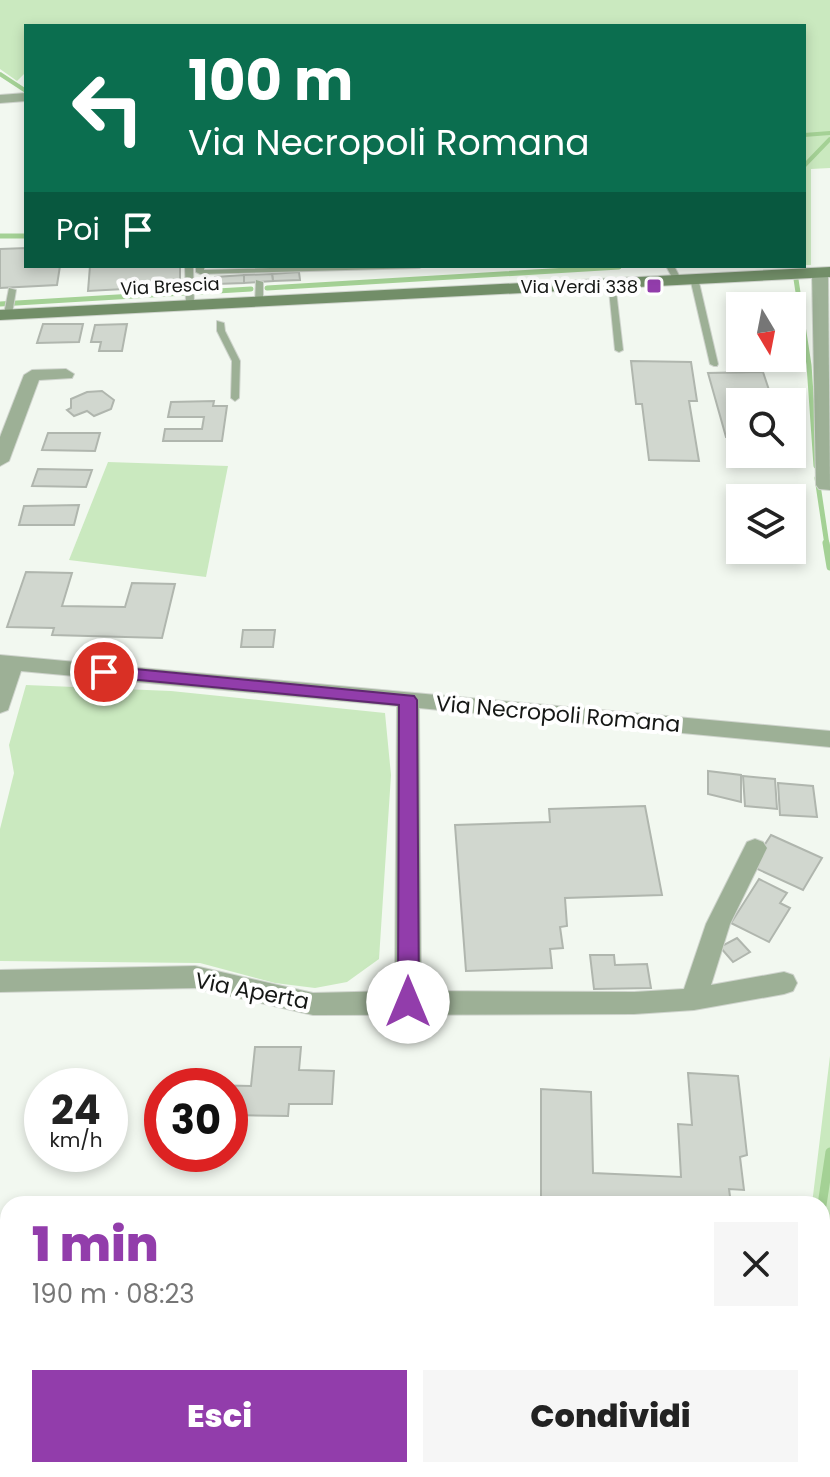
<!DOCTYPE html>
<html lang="it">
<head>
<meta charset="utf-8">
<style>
	body { margin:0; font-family:Poppins,sans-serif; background:#f6f6f6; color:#222; height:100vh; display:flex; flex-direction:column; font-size:30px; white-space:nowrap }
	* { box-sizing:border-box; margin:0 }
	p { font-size:26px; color:#767676 }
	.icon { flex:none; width:44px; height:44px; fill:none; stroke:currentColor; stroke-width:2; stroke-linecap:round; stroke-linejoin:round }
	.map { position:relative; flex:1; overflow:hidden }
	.drawer { position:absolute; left:0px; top:1196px; width:830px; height:282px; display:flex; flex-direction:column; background:#fff; border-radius:24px 24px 0 0; box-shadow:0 4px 12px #0003 }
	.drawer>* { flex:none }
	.banner { position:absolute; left:24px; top:24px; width:782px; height:244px; border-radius:0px; box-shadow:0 4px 12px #0003; background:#0b6e4f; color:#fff; overflow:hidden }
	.needle { width:52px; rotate:170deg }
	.fabs { position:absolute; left:726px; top:292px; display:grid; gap:16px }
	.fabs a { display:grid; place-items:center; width:80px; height:80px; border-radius:0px; background:#fff; box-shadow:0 4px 12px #0003; font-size:40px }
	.speed { position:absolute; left:24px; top:1068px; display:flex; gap:16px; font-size:40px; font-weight:700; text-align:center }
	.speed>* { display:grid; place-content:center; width:104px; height:104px; border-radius:50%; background:#fff; box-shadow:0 4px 12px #0003; line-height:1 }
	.speed small { font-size:20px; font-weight:400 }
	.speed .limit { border:12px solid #d22; background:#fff; color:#111 }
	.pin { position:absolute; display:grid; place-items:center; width:68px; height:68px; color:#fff; margin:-34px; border:4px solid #fff; border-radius:50%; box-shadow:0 2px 8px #0007 }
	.me { position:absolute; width:88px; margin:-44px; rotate:0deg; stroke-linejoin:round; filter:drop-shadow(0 0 6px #0008) }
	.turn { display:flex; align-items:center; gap:28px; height:168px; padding:0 32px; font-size:36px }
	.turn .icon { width:104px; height:104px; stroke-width:2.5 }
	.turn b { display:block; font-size:56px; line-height:68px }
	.then { display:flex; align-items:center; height:76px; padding:0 32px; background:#0003; gap:16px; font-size:30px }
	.round { display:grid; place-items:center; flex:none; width:84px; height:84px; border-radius:0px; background:#f6f6f6 }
	.head { display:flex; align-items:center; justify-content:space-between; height:136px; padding:0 32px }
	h1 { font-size:48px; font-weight:800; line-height:60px; color:#923dab }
	.button { display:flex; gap:16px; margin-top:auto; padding:16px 32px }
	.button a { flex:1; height:92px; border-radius:0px; background:#923dab; color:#fff; font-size:32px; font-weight:800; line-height:92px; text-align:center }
	.button a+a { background:#f6f6f6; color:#222 }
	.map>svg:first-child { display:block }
	.green { fill:#cae9bf }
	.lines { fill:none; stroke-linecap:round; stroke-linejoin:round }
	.stream-far3 { stroke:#a4d195; stroke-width:4 }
	.stream-far2 { stroke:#a4d195; stroke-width:5 }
	.stream-far1 { stroke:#a4d195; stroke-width:7 }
	.stream { stroke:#a4d195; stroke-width:9 }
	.building { fill:#d1d7cf; stroke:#b0b6ae; stroke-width:2 }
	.lane-casing { stroke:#cfd4cd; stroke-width:2 }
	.street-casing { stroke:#cfd4cd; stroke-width:2 }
	.secondary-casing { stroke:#cfd4cd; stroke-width:2 }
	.lane { fill:#9db096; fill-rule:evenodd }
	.street { fill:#9db096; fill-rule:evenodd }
	.secondary { fill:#728e68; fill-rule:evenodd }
	.route { fill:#923dab; stroke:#5f286f; stroke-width:2 }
	.poi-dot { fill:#923dab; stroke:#fff; stroke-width:3 }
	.labels { text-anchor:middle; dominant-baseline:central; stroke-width:8; stroke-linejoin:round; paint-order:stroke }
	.far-street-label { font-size:18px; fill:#161816; stroke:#fff }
	.far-poi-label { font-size:18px; fill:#161816; stroke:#fff; text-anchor:end }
	.street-label { font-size:22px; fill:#161816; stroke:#fff }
</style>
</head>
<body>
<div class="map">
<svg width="830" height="1477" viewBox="0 0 830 1477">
	<rect width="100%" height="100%" fill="#f2f8f0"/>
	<!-- green -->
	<g class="green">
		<polygon points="0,0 830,0 830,168 811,169 811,265 804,265 804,26 26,26 26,72 17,81 0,69"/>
		<polygon points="108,462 228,466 206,577 69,560"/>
		<polygon points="26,685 171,691 385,713 391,775 379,959 347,982 315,988 275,983 200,963 0,961 0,829 14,773 9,745"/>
		<polygon points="830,1056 830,1477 485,1477 485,1470 822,1470 822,1204 812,1204"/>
	</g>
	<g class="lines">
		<!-- stream-far3 -->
		<g class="stream-far3">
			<polyline points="0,74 26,91"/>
			<polyline points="804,135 830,133"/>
			<polyline points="804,166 830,139"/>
			<polyline points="0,236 26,236"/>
		</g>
		<!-- stream-far2 -->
		<g class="stream-far2">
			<polyline points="0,236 26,236"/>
			<polyline points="794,266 809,365 816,466"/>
			<polyline points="267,288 619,267"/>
			<polyline points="0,304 251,289"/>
			<polyline points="817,478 827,545"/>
		</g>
		<!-- stream-far1 -->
		<polyline class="stream-far1" points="826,543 830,567"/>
		<!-- stream -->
		<g class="stream">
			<polyline points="822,1205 830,1152"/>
			<polyline points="793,1470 793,1477"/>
		</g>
	</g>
	<!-- building -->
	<g class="building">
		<polygon points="26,248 26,266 60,266 57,285 0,288 0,249"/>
		<polygon points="90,266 180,266 180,286 88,291"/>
		<polygon points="299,272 300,280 273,281 272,274"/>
		<polygon points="272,274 273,281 244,283 244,275"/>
		<polygon points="244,275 244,283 216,284 215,277"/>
		<polygon points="43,324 83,324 79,342 37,343"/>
		<polygon points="127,324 122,351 99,351 101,342 91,342 95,325"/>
		<polygon points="631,361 691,362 697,401 689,401 699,461 649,460 642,404 636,404"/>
		<polygon points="763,372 773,402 740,402 740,437 726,437 708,373"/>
		<polygon points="102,391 114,400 111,409 94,416 87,411 74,416 67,410 71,408 71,399 87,392"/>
		<polygon points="214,401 213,406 227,406 222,441 163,441 165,429 202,429 204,417 168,417 171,402"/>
		<polygon points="48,433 100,433 95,451 42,450"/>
		<polygon points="38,469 92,470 86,487 32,486"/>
		<polygon points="79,505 74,525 19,525 24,506"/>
		<polygon points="26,572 72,573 62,606 125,607 132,583 175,584 162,638 52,635 54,628 7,627"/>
		<polygon points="243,630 275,630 273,647 241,647"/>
		<polygon points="708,771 741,775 741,802 708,794"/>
		<polygon points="743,776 775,779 777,809 745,806"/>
		<polygon points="778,783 813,786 817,817 780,815"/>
		<polygon points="645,806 662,895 565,898 567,926 560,927 563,948 550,949 552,968 466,971 455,825 550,822 549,809"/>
		<polygon points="771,835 822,858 803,890 751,866"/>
		<polygon points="759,879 787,893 780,903 790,908 769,942 731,923"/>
		<polygon points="737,938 750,952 733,962 720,947"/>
		<polygon points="590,955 614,955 615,965 647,964 651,988 594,989"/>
		<polygon points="255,1047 301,1047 299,1070 334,1071 332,1104 289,1104 288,1116 230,1115 230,1086 206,1085 251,1086"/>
		<polygon points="688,1073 738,1076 747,1155 740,1157 744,1190 729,1189 731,1204 541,1204 541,1089 591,1092 593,1173 681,1177 678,1124 692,1125"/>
	</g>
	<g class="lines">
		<defs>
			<g id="lane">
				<polygon points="185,266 193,266 194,305 190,307 186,305"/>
				<polygon points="196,266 204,266 204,270 336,266 423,266 419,268 200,274 196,272"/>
				<polygon points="666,266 674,266 681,279 680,281 674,281"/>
				<polygon points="691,276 698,278 718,364 717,366 714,366 710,364 690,278"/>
				<polygon points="256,280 263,282 263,302 259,304 255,302"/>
				<polygon points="608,280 615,282 623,350 619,352 615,350"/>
				<polygon points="9,288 16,290 12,314 8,316 4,314"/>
				<polygon points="217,321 224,323 225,331 240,361 239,398 235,401 231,398 232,361 217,331"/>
			</g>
			<g id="street">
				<polygon points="26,93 26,101 0,103 0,95"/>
				<polygon points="820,268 828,273 830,490 819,489 816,485 812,273"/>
				<polygon points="66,369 74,374 72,378 39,380 9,461 0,466 0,437 24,375 32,370"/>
				<polygon points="0,655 830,731 830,747 419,708 421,991 634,992 684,989 706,924 747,842 755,839 763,842 767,848 730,924 711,985 784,972 793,975 797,983 793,991 784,994 694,1010 634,1014 313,1015 195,988 0,992 0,970 195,966 313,993 395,991 397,706 21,671 8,710 0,713"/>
			</g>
			<polygon id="secondary" points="830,267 830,277 0,320 0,310"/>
		</defs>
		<!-- lane casing -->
		<use href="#lane" class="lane-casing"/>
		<!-- street casing -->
		<use href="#street" class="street-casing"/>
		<!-- secondary casing -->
		<use href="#secondary" class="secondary-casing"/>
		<!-- lane -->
		<use href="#lane" class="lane"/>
		<!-- street -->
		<use href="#street" class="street"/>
		<!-- secondary -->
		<use href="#secondary" class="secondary"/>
	</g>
	<!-- route -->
	<polygon class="route" points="104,666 414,696 417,700 419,1002 416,1009 408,1011 401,1009 398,1002 399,705 98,676 95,672"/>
	<!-- markers -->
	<rect class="poi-dot" x="646" y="278" width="16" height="16" rx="4"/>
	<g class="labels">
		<!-- far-street labels -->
		<g class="far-street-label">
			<text transform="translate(170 286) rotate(-3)">Via Brescia</text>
		</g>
		<!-- far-poi labels -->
		<g class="far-poi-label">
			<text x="638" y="286">Via Verdi 338</text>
		</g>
		<!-- street labels -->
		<g class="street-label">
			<text transform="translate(558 714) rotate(5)">Via Necropoli Romana</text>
			<text transform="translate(252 991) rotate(11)">Via Aperta</text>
		</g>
	</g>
</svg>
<div class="fabs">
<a><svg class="needle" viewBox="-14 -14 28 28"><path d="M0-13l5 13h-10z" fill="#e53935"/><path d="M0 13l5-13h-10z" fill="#767676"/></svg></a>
<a><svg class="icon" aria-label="search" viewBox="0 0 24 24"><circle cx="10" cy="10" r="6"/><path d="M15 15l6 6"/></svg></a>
<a><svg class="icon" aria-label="layers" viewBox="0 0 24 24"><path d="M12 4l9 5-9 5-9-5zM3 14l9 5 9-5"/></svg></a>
</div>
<div class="speed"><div>24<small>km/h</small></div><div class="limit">30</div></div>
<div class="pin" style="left:104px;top:672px;background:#d93025"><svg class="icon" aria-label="arrive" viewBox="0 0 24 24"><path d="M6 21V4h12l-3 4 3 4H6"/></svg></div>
<svg class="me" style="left:408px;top:1002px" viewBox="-20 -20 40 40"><circle r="19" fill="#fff"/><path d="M0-13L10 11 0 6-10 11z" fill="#923dab"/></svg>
<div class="banner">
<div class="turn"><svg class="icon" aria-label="left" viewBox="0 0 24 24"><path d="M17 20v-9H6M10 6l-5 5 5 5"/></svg><div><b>100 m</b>Via Necropoli Romana</div></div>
<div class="then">Poi<svg class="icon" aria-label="arrive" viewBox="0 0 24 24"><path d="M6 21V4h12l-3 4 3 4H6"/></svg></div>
</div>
<section class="drawer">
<div class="head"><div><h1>1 min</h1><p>190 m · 08:23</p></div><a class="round"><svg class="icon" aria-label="close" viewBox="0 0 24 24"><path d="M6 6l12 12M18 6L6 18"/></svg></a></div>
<div class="button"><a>Esci</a><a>Condividi</a></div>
</section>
</div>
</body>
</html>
